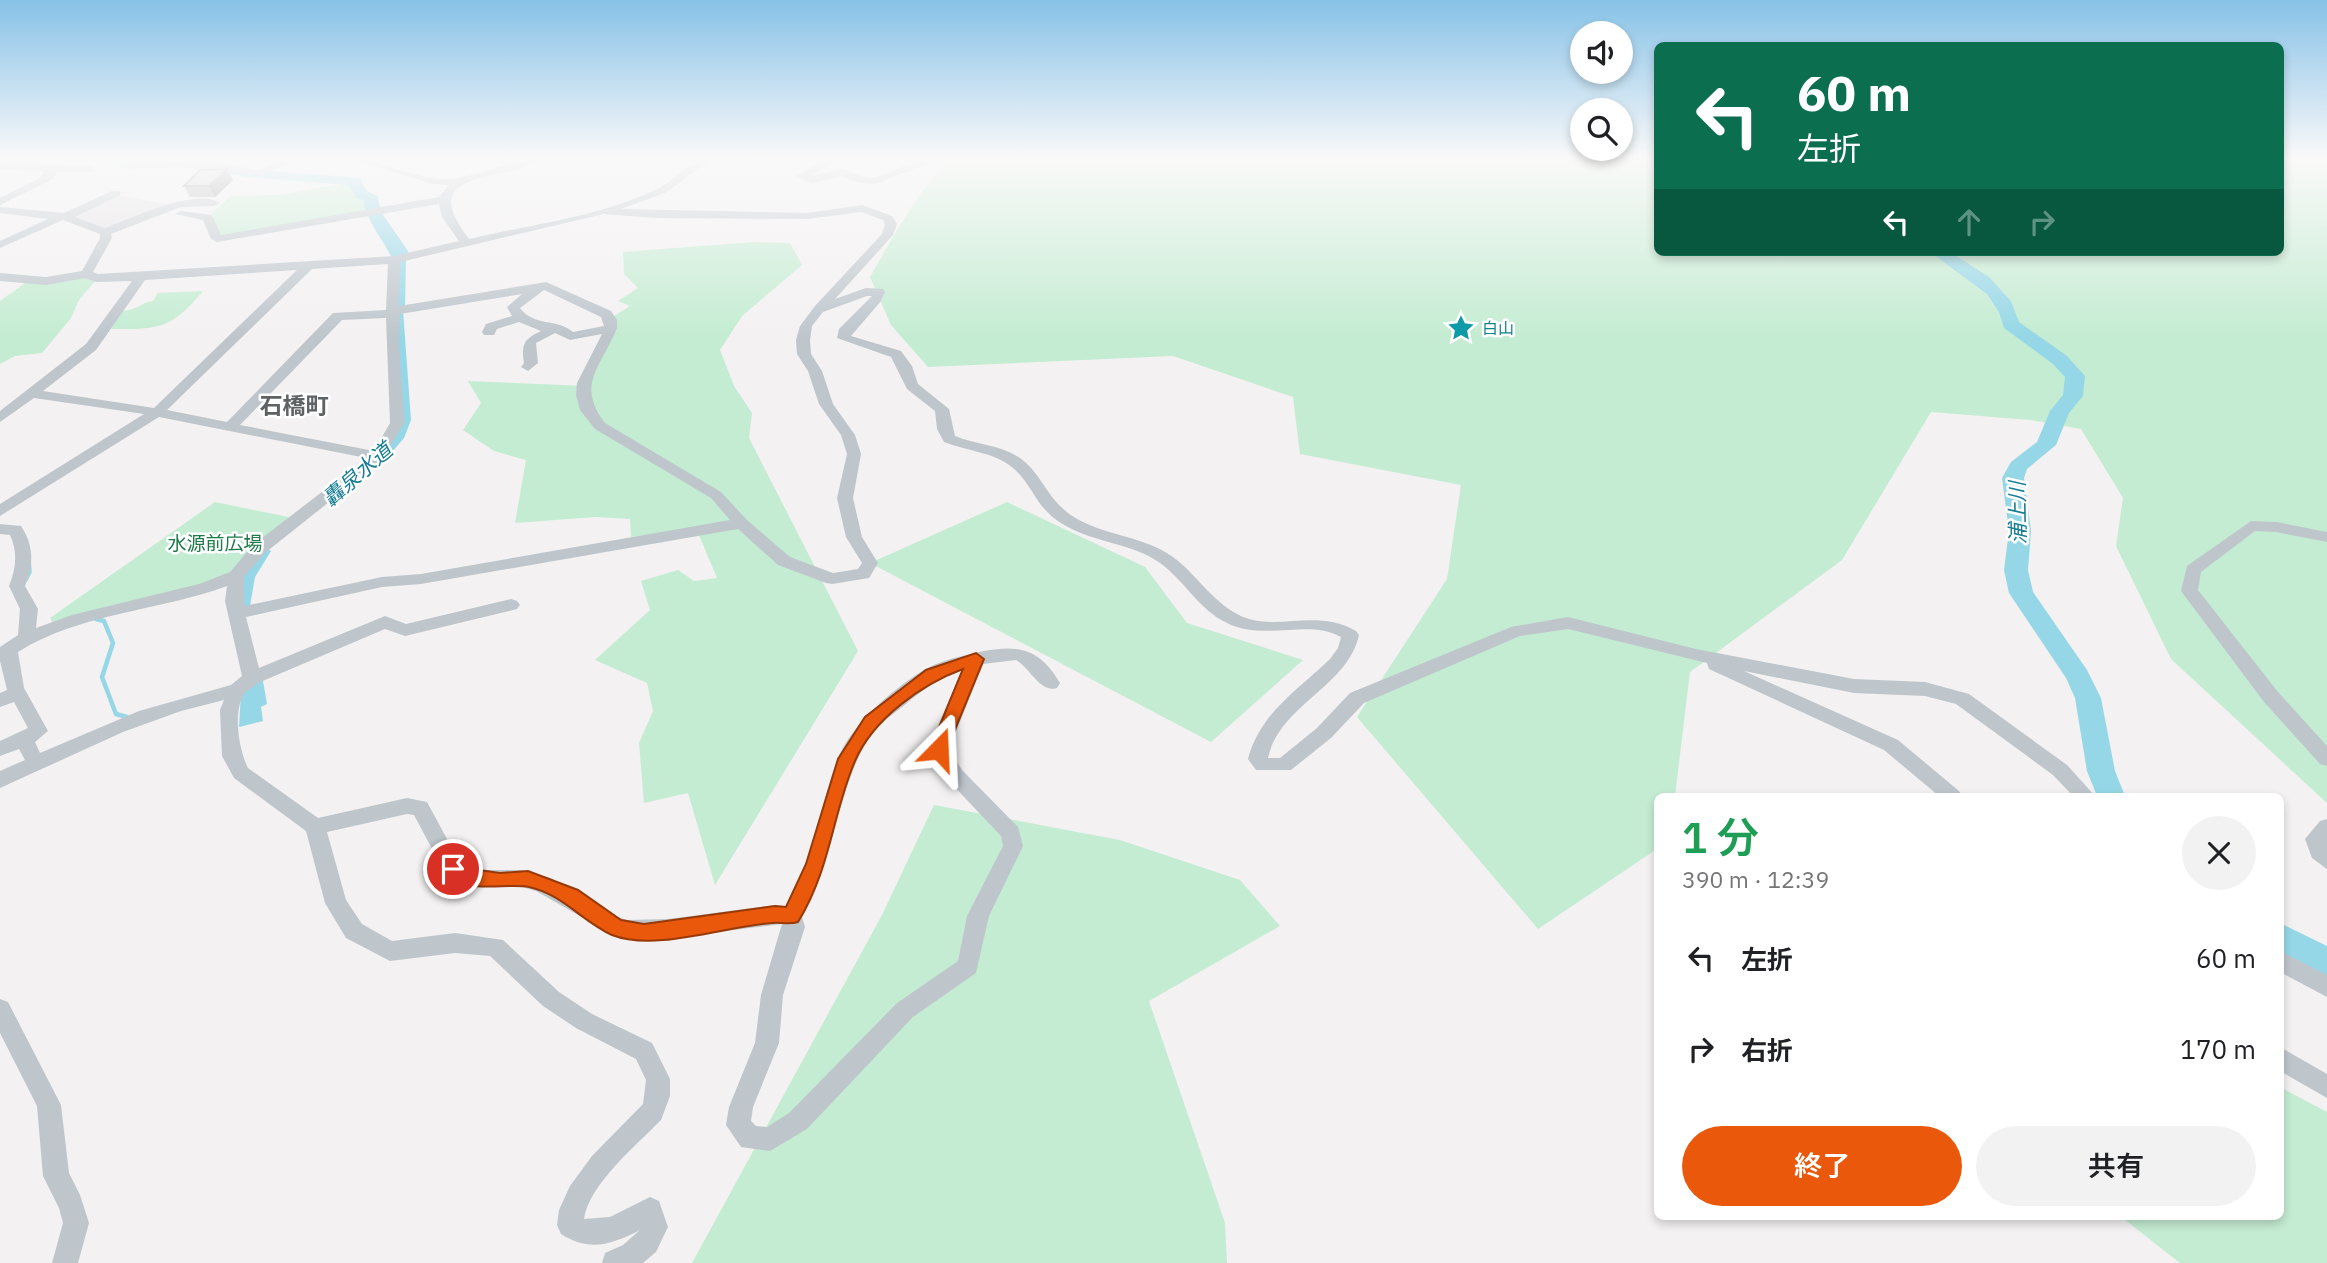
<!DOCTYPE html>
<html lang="ja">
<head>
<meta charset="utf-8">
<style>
	body { margin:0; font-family:"IBM Plex Sans","Noto Sans JP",sans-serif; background:#f2f2f2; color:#202124; height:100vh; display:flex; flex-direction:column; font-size:26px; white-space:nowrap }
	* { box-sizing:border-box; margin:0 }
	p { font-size:23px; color:#757577 }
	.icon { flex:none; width:38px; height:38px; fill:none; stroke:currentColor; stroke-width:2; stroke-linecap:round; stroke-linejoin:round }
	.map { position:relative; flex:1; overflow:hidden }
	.drawer { position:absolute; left:1654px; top:793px; width:630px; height:427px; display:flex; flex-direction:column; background:#fff; border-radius:10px; box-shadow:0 4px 10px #0003 }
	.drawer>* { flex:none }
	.hud { position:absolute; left:1654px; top:42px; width:630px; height:214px; border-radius:10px; box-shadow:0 4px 10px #0003; background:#0b6e4f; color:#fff; overflow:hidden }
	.tools { position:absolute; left:1570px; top:21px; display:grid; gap:14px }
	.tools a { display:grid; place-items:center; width:63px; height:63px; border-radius:50%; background:#fff; box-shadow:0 4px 10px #0003; font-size:35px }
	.pin { position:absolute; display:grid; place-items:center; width:60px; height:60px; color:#fff; margin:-30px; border:4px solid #fff; border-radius:50%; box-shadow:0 2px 7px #0007 }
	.me { position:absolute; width:77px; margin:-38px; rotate:21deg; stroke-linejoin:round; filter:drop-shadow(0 0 5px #0008) }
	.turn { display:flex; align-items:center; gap:24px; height:147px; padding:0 28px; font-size:32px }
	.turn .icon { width:91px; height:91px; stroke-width:2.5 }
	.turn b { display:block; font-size:49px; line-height:60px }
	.lanes { display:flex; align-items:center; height:66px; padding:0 28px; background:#0003; justify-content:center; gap:35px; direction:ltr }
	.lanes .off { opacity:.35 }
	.round { display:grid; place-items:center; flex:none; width:74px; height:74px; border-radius:37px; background:#f2f2f2 }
	.overview { display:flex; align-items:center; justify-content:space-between; height:119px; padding:0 28px }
	h1 { font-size:42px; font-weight:600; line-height:52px; color:#1e9e55 }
	.action { display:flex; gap:14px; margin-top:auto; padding:14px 28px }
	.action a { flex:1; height:80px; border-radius:42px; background:#ea580c; color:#fff; font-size:28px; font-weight:600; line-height:80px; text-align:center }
	.action a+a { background:#f2f2f2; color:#202124 }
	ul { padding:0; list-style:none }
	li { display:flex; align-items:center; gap:21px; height:91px; padding:0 28px }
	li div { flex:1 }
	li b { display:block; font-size:26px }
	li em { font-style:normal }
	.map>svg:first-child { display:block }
	.education { fill:#e4e2e2 }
	.green { fill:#c4ecd2 }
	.water { fill:#95d7e6 }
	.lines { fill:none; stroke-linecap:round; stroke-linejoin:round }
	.stream-far2 { stroke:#95d7e6; stroke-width:2.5 }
	.stream-far1 { stroke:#95d7e6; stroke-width:3.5 }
	.stream { stroke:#95d7e6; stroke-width:4.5 }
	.canal { fill:#95d7e6; fill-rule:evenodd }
	.river { fill:#95d7e6; fill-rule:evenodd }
	.minor { fill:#bec6cc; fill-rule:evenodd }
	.wall { fill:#afb1b5 }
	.shaded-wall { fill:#8e9094 }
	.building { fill:#cbced3; stroke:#8e9094; stroke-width:2 }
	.route { fill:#ea580c; stroke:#983908; stroke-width:2 }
	.labels { text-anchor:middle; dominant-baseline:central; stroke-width:5; stroke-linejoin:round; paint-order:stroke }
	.far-culture-label { font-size:16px; fill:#0d838f; stroke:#fff; text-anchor:start }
	.park-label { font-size:19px; fill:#1f7a4a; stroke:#fff }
	.water-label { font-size:21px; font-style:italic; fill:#177d94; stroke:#fff }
	.quarter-label { font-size:23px; font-weight:bold; fill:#5e6265; stroke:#fff }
</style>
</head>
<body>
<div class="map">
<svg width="2327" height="1263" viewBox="0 0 2327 1263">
	<rect width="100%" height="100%" fill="#f3f1f1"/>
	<!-- education -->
	<polygon class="education" points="116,195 173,205 105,228 71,216"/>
	<!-- green -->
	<g class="green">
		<path d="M955 160H1657V252H2280V160H2327V803L2171 659 2116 546 2123 498 2081 429 2030 420 1931 412 1842 560 1690 672 1675 796H1657V849L1538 929 1357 717 1447 579 1461 485 1300 454 1293 397 1173 356 928 367 891 325 870 277C885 252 931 166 955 160Z"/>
		<polygon points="352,182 360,197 367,197 370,211 220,238 212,213 231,196 281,195"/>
		<polygon points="755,242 790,243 802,265 742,316 720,350 734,386 752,413 749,438 858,651 715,885 688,793 644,803 639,743 653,711 647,683 595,660 650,610 641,581 678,570 694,581 717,578 696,528 631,537 630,519 596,517 515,523 526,460 494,451 463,430 481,403 468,381 586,386 617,323 614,316 630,306 618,301 638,288 624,274 623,252"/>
		<polygon points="81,276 95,281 79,300 71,318 42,353 15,356 0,364 0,301 25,283"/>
		<path d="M203 291C171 330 158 329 111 329L123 311C141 309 141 302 153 301L158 293Z"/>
		<polygon points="215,502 293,518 223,578 54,625 50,618"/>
		<polygon points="1007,502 1145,567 1187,623 1303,660 1211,742 870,563"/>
		<polygon points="934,805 1120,840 1240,880 1280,926 1149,1001 1225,1223 1227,1263 692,1263 882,915"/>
		<polygon points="2280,1087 2327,1112 2327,1263 2180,1263 2120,1216 2280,1216"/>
	</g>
	<!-- water -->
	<polygon class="water" points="259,681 263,681 267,704 261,707 263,721 239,727 241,691"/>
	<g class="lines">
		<!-- stream-far2 -->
		<polyline class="stream-far2" points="495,160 508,164"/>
		<!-- stream-far1 -->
		<polyline class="stream-far1" points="26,580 30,572 29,558"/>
		<!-- stream -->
		<polyline class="stream" points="96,619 104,621 113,643 102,677 116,714 127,717"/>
		<!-- canal -->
		<g class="canal">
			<polygon points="401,257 406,260 405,308 403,310 411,420 404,438 380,466 376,467 370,463 393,437 399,420 394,312 396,310 396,260"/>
			<path d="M264 547 271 551 255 577 250 606 243 611 238 609C231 588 248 565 259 548Z"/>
		</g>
		<!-- river -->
		<g class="river">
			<polygon points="9,160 41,160 34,164 10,166"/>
			<path d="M99 160H196L248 169 360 178 367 191 378 196 381 212 408 251 407 257 399 262 393 261C385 241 367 223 363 200L356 198 349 185 248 177 184 167 129 169Z"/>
			<polygon points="1930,252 1950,252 1989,277 2011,301 2019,322 2067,356 2085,376 2083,396 2069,413 2056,445 2027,469 2024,478 2031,531 2028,570 2033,592 2087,670 2101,698 2115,771 2125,796 2097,796 2087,771 2075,698 2066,678 2009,593 2004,570 2009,531 2002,478 2011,462 2037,442 2050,411 2063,395 2065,377 2053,364 2004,328 1999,312 1987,294"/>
			<polygon points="2280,923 2327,946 2327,976 2280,952"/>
		</g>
		<!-- minor -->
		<g class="minor">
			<polygon points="111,160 200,160 259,170 281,160 296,160 260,176 190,165 139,167"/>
			<path d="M354 160C384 160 409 176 439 179 470 182 504 160 539 160 501 183 414 168 469 239 529 225 604 216 659 188 677 179 688 160 710 160L667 192 621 209 807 213 862 205 892 216 897 224 893 235 835 299 866 288 883 289 885 292 881 301 851 336 901 351 912 366 918 384 949 409 955 436C977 445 1006 445 1025 462 1047 482 1048 503 1079 520 1109 536 1145 537 1173 557 1196 574 1211 600 1237 614 1273 634 1314 607 1356 631L1359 635C1347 688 1280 704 1268 758H1280L1317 728 1350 693 1511 627 1568 617 1696 649 1854 679 1925 682 1969 694 2067 765 2095 796H2073L2053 775 1956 704 1925 696 1854 693 1744 671 1898 740 1959 791 1962 796H1939L1884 750 1709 669 1707 663 1568 629 1520 636 1364 703 1331 738 1291 770H1256L1248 759C1260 713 1298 690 1330 659L1338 648 1341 637C1307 618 1265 642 1227 623 1199 610 1184 580 1160 563 1132 543 1096 543 1066 526 1034 508 1035 487 1013 468 995 452 966 451 944 442L937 429 935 411 907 389 891 357 837 338 839 329 872 296H867L823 312 812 326 810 340 811 354 822 371 833 404 855 435 861 454 853 498 862 537 878 563 869 578 832 584 826 583 778 565 738 529 421 584 382 587 246 617 259 668 385 616 406 624 511 599 517 601 520 605 517 609 405 636 385 629 258 683C255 686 249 689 245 693 232 710 239 750 248 768L318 818 407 798 427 802 460 863 483 870H522L551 878 612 915 627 920 668 919 775 905 785 906C813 862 819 809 837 761 849 727 892 689 924 670 940 660 966 655 984 651 1020 644 1041 650 1060 683L1057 688C1040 693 1030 668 1016 660L983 664 949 749 962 770 1018 827 1023 846 989 916 976 973 913 1017 807 1129 770 1151 741 1147 726 1125 729 1107 755 1043 761 995 782 924 668 938 627 939 615 936 536 891 522 887 473 886 446 875 414 815 407 814 327 832 346 900 362 924 392 941 455 933 503 940 559 992 592 1014 652 1043 670 1079V1096L661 1120C637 1145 589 1184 584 1219L610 1217 650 1197 659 1201 668 1227 656 1252 643 1263H602L605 1253 623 1245 640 1230C611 1245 589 1252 561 1234L557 1225 559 1210 570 1186 592 1156 643 1104 646 1080 636 1059 576 1028 543 1006 490 956 455 953 390 961 346 938 325 903 306 831 234 778 222 756 220 710 224 700 181 711 123 732 0 788V771L25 760 19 749 0 756V741L28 728 14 702 0 707V693L7 690 0 661V647L18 635 20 609 9 586C16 569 18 552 10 535L0 534V524L21 526C34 546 34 564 25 586L38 609 36 628 72 615 199 584 230 572 253 545 366 458 159 417 0 516V504L144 414 34 398 0 422V411L86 344 132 281 96 282 85 278 46 285 0 281V273L46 277 82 271 100 238V234L63 220 0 248V241L48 219 0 213V207L64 213 112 191H120V195L75 217 105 228C130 219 197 187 220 203L214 206 181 207 111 234 112 238 93 272 98 274 394 256 459 241 442 217 439 204 217 242 211 239 203 220 175 214 181 211 212 215 221 235 439 197 449 185 433 184ZM861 212 883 220 885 224 882 234 815 306 800 326 796 340 797 354 808 371 819 404 841 435 847 454 837 498 846 537 862 563 858 569 833 573 790 557 747 520 721 492 605 423C575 384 602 366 617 328V320L611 311 546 282 399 306 400 262 604 214 656 218 807 219ZM388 264 386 310 333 313 227 422 167 410 312 269ZM297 270 154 408 43 391 96 350 145 280ZM544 290 601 317 604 326 573 332C557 318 534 327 520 308ZM522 294 507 307 512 316 486 324 482 332 484 335H494L497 329 519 322 541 331C524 339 521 344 524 363L521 367 528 371 538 363 536 343 555 333 570 340 602 334 577 383 576 395 580 410 595 429 711 498 730 520 421 574 382 577 244 606V577L265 553 383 459 404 423 399 343 400 314ZM386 318 390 423 374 451 240 425 342 320ZM227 586 225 601 242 676 231 685 139 711 40 753 35 742 48 731 24 688 18 652C80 613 159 611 227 586ZM962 670 929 749 948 780 1001 836 1003 846 967 916 958 961 897 1003 789 1113 767 1127 756 1126 751 1121 753 1107 779 1043 783 995 805 927 802 917C836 861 838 771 878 727 886 718 898 711 907 703 927 687 938 678 962 670Z"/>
			<polygon points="823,160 837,160 810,176 843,169 862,177 874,178 921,160 937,160 875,184 856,182 842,176 812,183 796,176"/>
			<polygon points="0,163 91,166 96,169 91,172 57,171 55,178 0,205 0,198 40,178 45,171 0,169"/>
			<polygon points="2251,521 2276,522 2327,532 2327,542 2276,532 2255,531 2201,572 2198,590 2278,692 2327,746 2327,766 2320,764 2264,702 2181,591 2187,566"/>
			<polygon points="2327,819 2327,869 2312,858 2305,839 2320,821"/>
			<polygon points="2280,951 2327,975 2327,997 2280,972"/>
			<polygon points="0,999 8,1002 61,1105 69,1173 80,1195 89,1223 78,1263 52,1263 63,1223 59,1208 43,1176 37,1106 0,1033"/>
			<polygon points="2280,1047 2327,1074 2327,1098 2280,1071"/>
		</g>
	</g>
	<!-- wall -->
	<polygon class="wall" points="233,180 215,197 190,197 184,186"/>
	<!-- shaded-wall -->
	<polygon class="shaded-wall" points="227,169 233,180 215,197 209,186"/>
	<!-- building -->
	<polygon class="building" points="227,169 209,186 184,186 200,170"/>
	<!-- sky -->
	<linearGradient id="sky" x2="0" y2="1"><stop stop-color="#87c2e7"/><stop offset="0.47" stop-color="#faf9f9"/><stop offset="1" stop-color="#faf9f9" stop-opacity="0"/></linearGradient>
	<rect width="2327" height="337" fill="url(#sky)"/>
	<!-- route -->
	<path class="route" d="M976 653 984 659 945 754 939 756 930 749 963 669C922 684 873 719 855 761 832 815 831 868 798 922 789 925 781 922 772 923 726 926 655 952 612 935 583 922 562 894 529 887 506 882 457 897 444 869L446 864 453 862 465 868 500 873 528 871 578 890 621 920 644 924 775 906 786 907 806 864 838 759 865 717 926 670Z"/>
	<!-- icons -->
	<defs>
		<symbol id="sight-bare" viewBox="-9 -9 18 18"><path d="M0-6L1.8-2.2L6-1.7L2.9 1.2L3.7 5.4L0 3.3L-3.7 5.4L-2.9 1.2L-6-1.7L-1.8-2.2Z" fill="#0f9aa8" stroke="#fff" stroke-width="2.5" paint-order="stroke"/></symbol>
	</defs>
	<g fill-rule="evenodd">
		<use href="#sight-bare" x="1442" y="309" width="38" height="38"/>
	</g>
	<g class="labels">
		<!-- far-culture labels -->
		<g class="far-culture-label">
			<text x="1482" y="328">白山</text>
		</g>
		<!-- park labels -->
		<g class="park-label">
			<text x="215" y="543">水源前広場</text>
		</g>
		<!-- water labels -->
		<g class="water-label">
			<text transform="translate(357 474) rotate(-41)">轟泉水道</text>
			<text transform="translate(2017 513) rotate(-91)">浦上川</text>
		</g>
		<!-- quarter labels -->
		<g class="quarter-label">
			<text x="294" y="405">石橋町</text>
		</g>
	</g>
</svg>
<div class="tools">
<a><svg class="icon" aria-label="sound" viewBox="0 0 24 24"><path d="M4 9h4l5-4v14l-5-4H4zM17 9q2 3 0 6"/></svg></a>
<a><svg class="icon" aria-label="search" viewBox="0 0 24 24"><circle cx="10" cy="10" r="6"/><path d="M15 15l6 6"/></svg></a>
</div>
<div class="pin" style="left:453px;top:869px;background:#d93025"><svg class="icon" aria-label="arrive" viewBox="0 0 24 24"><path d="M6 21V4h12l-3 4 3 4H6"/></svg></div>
<svg class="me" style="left:939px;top:749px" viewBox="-20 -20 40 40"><path d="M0-17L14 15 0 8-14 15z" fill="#ea580c" stroke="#fff" stroke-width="4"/></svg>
<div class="hud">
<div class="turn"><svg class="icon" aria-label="left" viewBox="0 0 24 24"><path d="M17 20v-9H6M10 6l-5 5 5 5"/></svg><div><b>60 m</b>左折</div></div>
<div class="lanes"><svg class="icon" aria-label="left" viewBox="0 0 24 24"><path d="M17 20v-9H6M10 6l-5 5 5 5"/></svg><svg class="icon off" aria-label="ahead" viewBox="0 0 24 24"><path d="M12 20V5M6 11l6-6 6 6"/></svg><svg class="icon off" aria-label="right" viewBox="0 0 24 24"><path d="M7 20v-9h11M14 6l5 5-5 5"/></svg></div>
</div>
<section class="drawer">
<div class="overview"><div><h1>1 分</h1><p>390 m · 12:39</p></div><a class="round"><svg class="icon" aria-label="close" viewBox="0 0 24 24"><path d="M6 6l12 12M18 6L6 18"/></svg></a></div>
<ul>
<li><svg class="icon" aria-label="left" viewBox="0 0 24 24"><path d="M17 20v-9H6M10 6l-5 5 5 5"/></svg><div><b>左折</b></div><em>60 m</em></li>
<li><svg class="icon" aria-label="right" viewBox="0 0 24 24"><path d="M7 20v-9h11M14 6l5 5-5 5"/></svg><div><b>右折</b></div><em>170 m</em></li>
</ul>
<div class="action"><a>終了</a><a>共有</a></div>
</section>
</div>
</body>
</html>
